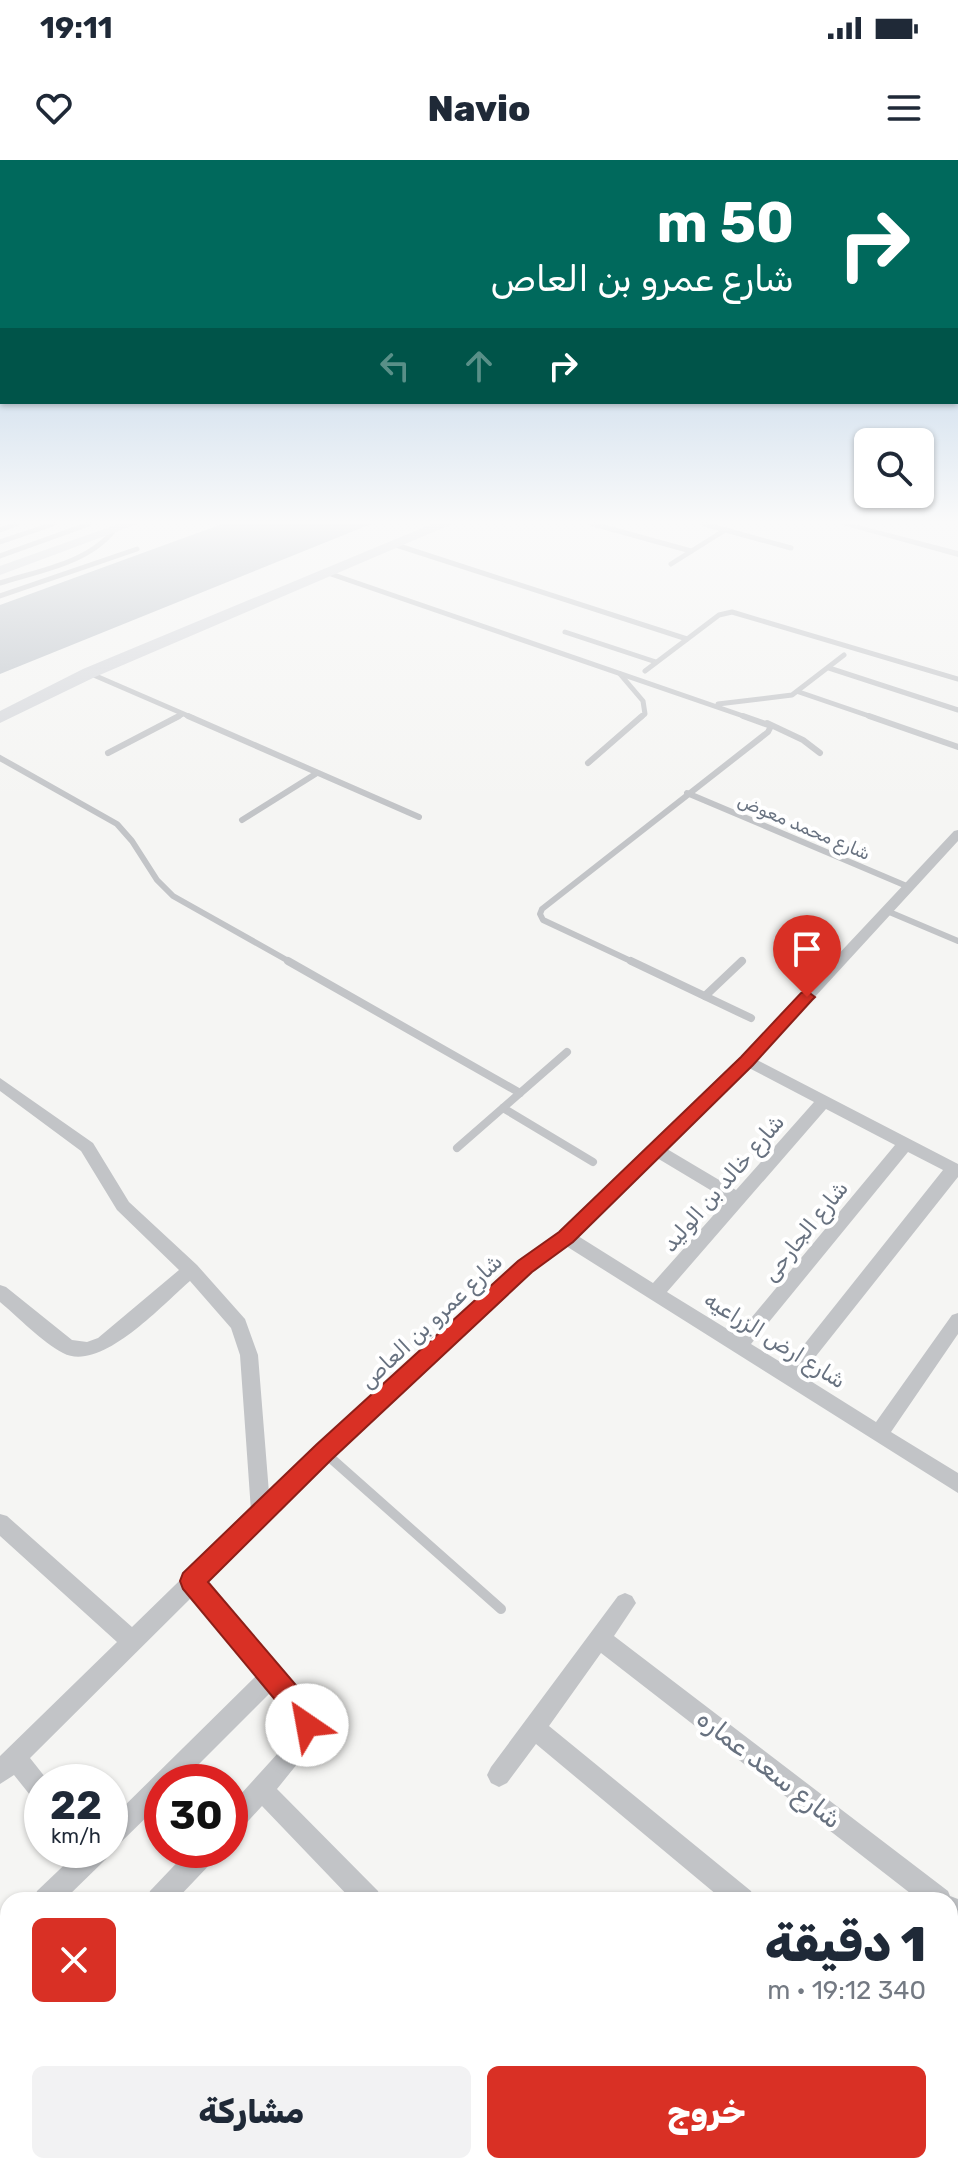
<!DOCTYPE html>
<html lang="ar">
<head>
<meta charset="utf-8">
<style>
	body { margin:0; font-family:Rubik,"Noto Sans Arabic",sans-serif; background:#f2f2f3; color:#1f2937; direction:rtl; height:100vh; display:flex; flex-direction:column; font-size:30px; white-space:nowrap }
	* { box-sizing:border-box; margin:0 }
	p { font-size:26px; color:#747a83 }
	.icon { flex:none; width:44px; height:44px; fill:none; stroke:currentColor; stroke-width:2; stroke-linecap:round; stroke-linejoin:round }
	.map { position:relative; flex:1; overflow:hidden; direction:ltr }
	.sheet { position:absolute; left:0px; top:1732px; width:958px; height:282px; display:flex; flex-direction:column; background:#fff; border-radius:24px 24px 0 0; box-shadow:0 2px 6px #0004; direction:rtl }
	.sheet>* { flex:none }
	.hud { position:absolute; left:0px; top:0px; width:958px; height:244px; box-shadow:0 2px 6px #0004; direction:rtl; background:#00695c; color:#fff; overflow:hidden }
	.buttons { position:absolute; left:854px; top:268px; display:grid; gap:16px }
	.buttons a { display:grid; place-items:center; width:80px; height:80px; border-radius:12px; background:#fff; box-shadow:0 2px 6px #0004; font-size:40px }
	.speed { position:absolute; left:24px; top:1604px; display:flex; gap:16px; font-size:40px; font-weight:700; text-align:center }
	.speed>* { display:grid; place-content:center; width:104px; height:104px; border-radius:50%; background:#fff; box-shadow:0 2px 6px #0004; line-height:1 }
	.speed small { font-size:20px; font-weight:400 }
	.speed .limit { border:12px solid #d22; background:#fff; color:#111 }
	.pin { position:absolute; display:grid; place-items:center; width:68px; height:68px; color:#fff; margin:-82px -34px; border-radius:50% 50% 50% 0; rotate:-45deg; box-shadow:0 0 8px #0007 }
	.pin .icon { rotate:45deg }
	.me { position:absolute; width:88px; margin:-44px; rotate:327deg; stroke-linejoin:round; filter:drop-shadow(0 0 6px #0008) }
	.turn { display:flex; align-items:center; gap:28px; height:168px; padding:0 32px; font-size:36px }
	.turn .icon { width:104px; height:104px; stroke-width:2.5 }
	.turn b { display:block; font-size:56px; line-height:68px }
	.lanes { display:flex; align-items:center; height:76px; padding:0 32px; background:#0003; justify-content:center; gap:40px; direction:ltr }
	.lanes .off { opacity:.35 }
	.round { display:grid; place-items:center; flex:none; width:84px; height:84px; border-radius:12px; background:#f2f2f3 }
	.overview { display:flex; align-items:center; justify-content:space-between; height:136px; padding:0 32px }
	h1 { font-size:48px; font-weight:800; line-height:60px }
	.button { display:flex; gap:16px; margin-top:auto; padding:16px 32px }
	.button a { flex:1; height:92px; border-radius:12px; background:#d93025; color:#fff; font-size:32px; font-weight:800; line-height:92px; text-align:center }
	.button a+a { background:#f2f2f3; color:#1f2937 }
	.status { display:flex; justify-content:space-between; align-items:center; height:56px; padding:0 40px; background:#fff; direction:ltr }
	.status svg { height:22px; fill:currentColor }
	header { display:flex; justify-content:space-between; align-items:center; height:104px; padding:0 32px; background:#fff; font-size:36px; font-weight:800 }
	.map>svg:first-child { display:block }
	.water { fill:#bec4ca }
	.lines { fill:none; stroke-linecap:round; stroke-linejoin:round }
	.lane-far3 { stroke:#c2c4c7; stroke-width:5 }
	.lane-far2 { stroke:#c2c4c7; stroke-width:6 }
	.lane-far1 { stroke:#c2c4c7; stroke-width:8 }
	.lane { stroke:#c2c4c7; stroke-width:10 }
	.street { fill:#c2c4c7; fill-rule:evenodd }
	.secondary { fill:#d5d7db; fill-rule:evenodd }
	.primary { fill:#d5d7db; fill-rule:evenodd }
	.route { fill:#d93025; stroke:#8d1f18; stroke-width:2 }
	.labels { text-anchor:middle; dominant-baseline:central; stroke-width:8; stroke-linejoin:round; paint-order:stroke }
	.far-street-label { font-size:18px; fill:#687280; stroke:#fff }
	.street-label { font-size:22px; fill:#687280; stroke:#fff }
	.near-street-label { font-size:26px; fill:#687280; stroke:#fff }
</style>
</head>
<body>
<div class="status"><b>19:11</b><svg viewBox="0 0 49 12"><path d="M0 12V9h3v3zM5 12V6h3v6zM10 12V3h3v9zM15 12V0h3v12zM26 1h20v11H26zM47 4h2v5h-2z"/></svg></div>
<header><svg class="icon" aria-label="menu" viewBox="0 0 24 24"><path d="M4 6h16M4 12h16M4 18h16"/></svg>Navio<svg class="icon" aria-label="heart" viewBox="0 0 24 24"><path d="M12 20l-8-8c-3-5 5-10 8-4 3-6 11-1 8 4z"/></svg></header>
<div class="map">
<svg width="958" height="2013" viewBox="0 0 958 2013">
	<rect width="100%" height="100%" fill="#f5f5f3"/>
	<!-- water -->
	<polygon class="water" points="222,364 371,364 0,514 0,445"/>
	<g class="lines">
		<!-- lane-far3 -->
		<g class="lane-far3">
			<polyline points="593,364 691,391"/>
			<polyline points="704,364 791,388"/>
			<polyline points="0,370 16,364"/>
			<polyline points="0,382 53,364"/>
			<polyline points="396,385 687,479"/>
			<polyline points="0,396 89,364"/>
			<polyline points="671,404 725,370"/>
			<polyline points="328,413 749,558"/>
			<path d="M0 423C37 411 89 403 114 370"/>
			<polyline points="0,436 137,389"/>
			<polyline points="565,472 656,502"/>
			<polyline points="829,508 958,550"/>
			<polyline points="645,511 719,455 732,452 958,519"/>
			<polyline points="89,513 193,558"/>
			<polyline points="620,514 643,541 645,554 640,558"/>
			<polyline points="799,532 875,558"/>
			<polyline points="718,544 792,535 844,495"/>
			<polyline points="175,558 181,555"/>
		</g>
		<!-- lane-far2 -->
		<g class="lane-far2">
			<polyline points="188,556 419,657"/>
			<polyline points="869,556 958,587"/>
			<polyline points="767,563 803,580 820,593"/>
			<polyline points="108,593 179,556"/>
			<polyline points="0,598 117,664 132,681 157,720 173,736 292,803"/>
			<polyline points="588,603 642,556"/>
			<polyline points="687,633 909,727"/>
			<polyline points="242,660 317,613"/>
			<polyline points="887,751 958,781"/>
			<polyline points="635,803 543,760 540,754 542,749 768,572 771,566 743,556"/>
			<polyline points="739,803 742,801"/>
		</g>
		<!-- lane-far1 -->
		<g class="lane-far1">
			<polyline points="288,801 520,933"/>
			<polyline points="631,801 751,858"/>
			<polyline points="705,836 742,801"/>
			<polyline points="503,948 593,1002"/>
			<polyline points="457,988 567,892"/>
		</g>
		<!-- lane -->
		<polyline class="lane" points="325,1293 501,1449"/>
		<!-- street -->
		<g class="street">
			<polygon points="839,364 854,364 958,391 958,397"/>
			<path d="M958 670V681L757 900 958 1004V1017L801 1215 876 1262 952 1155 958 1153V1174L891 1272 958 1313V1333L566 1086 531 1111 331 1298 207 1422 280 1507 311 1545 314 1553 316 1572 310 1588 277 1629 378 1731 381 1740H352L262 1646 238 1672 230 1676V1646L289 1581 293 1572V1558L271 1532 181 1622H162V1642L118 1685 110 1689V1660L257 1515 192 1437 30 1598 49 1622H42V1644L34 1640 14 1615 0 1624V1596L117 1482 0 1376V1354L7 1356 132 1467 251 1351 240 1195 231 1168 190 1121C162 1145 101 1213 63 1193 42 1182 18 1157 0 1142V1125L6 1127 72 1180 87 1182 98 1178 179 1110 117 1050 81 991 0 931V918L93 983 129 1042 197 1105 245 1159 258 1195 269 1333 519 1101 560 1072 742 897 954 671ZM749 908 814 942 736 1030 667 989ZM826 949 895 985 737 1175 667 1132ZM908 992 943 1010 787 1206 751 1184ZM657 998 727 1040 653 1123 578 1076Z"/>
			<polygon points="625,1433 632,1436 636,1443 614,1476 948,1731 950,1736 958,1739 958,1766 950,1763 950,1740 919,1740 601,1493 549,1566 751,1731 754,1740 723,1740 536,1584 507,1623 499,1627 491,1623 487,1615 491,1607 618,1436"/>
			<polygon points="80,1690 109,1690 106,1699 64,1740 34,1740 37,1731"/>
			<polygon points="189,1690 218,1690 215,1699 176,1740 147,1740 150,1731"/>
			<polygon points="8,1765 8,1795 0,1799 0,1769"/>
			<polygon points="8,1889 8,1921 0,1924 0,1892"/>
			<polygon points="950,1900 958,1903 958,1932 950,1929"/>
			<polygon points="226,2006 256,2006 253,2013 223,2013"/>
			<polygon points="298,2006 330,2006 333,2013 301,2013"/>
			<polygon points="501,2006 533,2006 536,2013 504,2013"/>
			<polygon points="624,2006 656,2006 659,2013 627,2013"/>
		</g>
		<!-- secondary -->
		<polygon class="secondary" points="118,364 137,364 0,415 0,406"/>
		<!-- primary -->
		<polygon class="primary" points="432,364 452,364 95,517 0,563 0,551 83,509"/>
	</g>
	<!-- sky -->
	<linearGradient id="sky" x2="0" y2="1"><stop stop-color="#97badc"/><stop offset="0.56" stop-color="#fafafa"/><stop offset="1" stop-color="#fafafa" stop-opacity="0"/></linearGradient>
	<rect width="958" height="646" fill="url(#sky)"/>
	<!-- route -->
	<polygon class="route" points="807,831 815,837 812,840 753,905 573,1082 532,1112 332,1299 208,1422 312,1544 319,1565 316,1574 307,1578 298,1574 292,1560 183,1429 180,1421 183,1413 316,1285 518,1101 559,1072 741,897 801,833"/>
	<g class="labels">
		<!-- far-street labels -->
		<g class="far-street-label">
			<text transform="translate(804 667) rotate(23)">شارع محمد معوض</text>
		</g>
		<!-- street labels -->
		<g class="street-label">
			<text transform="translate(723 1023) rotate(-49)">شارع خالد بن الوليد</text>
			<text transform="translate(805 1071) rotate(-51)">شارع الجارحى</text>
			<text transform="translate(431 1161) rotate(-43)">شارع عمرو بن العاص</text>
			<text transform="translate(775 1180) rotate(32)">شارع ارض الزراعيه</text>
		</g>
		<!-- near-street labels -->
		<g class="near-street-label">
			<text transform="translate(769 1609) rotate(38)">شارع سعد عماره</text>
		</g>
	</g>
</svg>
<div class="buttons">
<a><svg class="icon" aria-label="search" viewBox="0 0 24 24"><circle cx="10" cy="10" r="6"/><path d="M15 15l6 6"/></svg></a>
</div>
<div class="speed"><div>22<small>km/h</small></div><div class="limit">30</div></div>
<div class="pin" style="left:807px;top:837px;background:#d93025"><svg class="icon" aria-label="arrive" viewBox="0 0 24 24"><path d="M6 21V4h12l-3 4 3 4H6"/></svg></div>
<svg class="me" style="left:307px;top:1565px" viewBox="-20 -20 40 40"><circle r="19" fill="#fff"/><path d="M0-13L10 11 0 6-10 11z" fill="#d93025"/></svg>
<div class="hud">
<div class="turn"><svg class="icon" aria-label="right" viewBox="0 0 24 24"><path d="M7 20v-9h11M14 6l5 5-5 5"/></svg><div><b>50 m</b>شارع عمرو بن العاص</div></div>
<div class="lanes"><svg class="icon off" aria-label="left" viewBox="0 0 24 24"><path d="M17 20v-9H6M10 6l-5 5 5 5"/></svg><svg class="icon off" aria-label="ahead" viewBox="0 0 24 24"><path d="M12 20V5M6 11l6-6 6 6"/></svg><svg class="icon" aria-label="right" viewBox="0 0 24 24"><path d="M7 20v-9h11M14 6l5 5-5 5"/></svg></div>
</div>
<section class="sheet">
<div class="overview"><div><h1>1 دقيقة</h1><p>340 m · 19:12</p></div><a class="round" style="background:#d93025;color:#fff"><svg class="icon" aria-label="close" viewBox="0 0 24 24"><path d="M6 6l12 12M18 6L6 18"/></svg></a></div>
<div class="button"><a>خروج</a><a>مشاركة</a></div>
</section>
</div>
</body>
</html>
